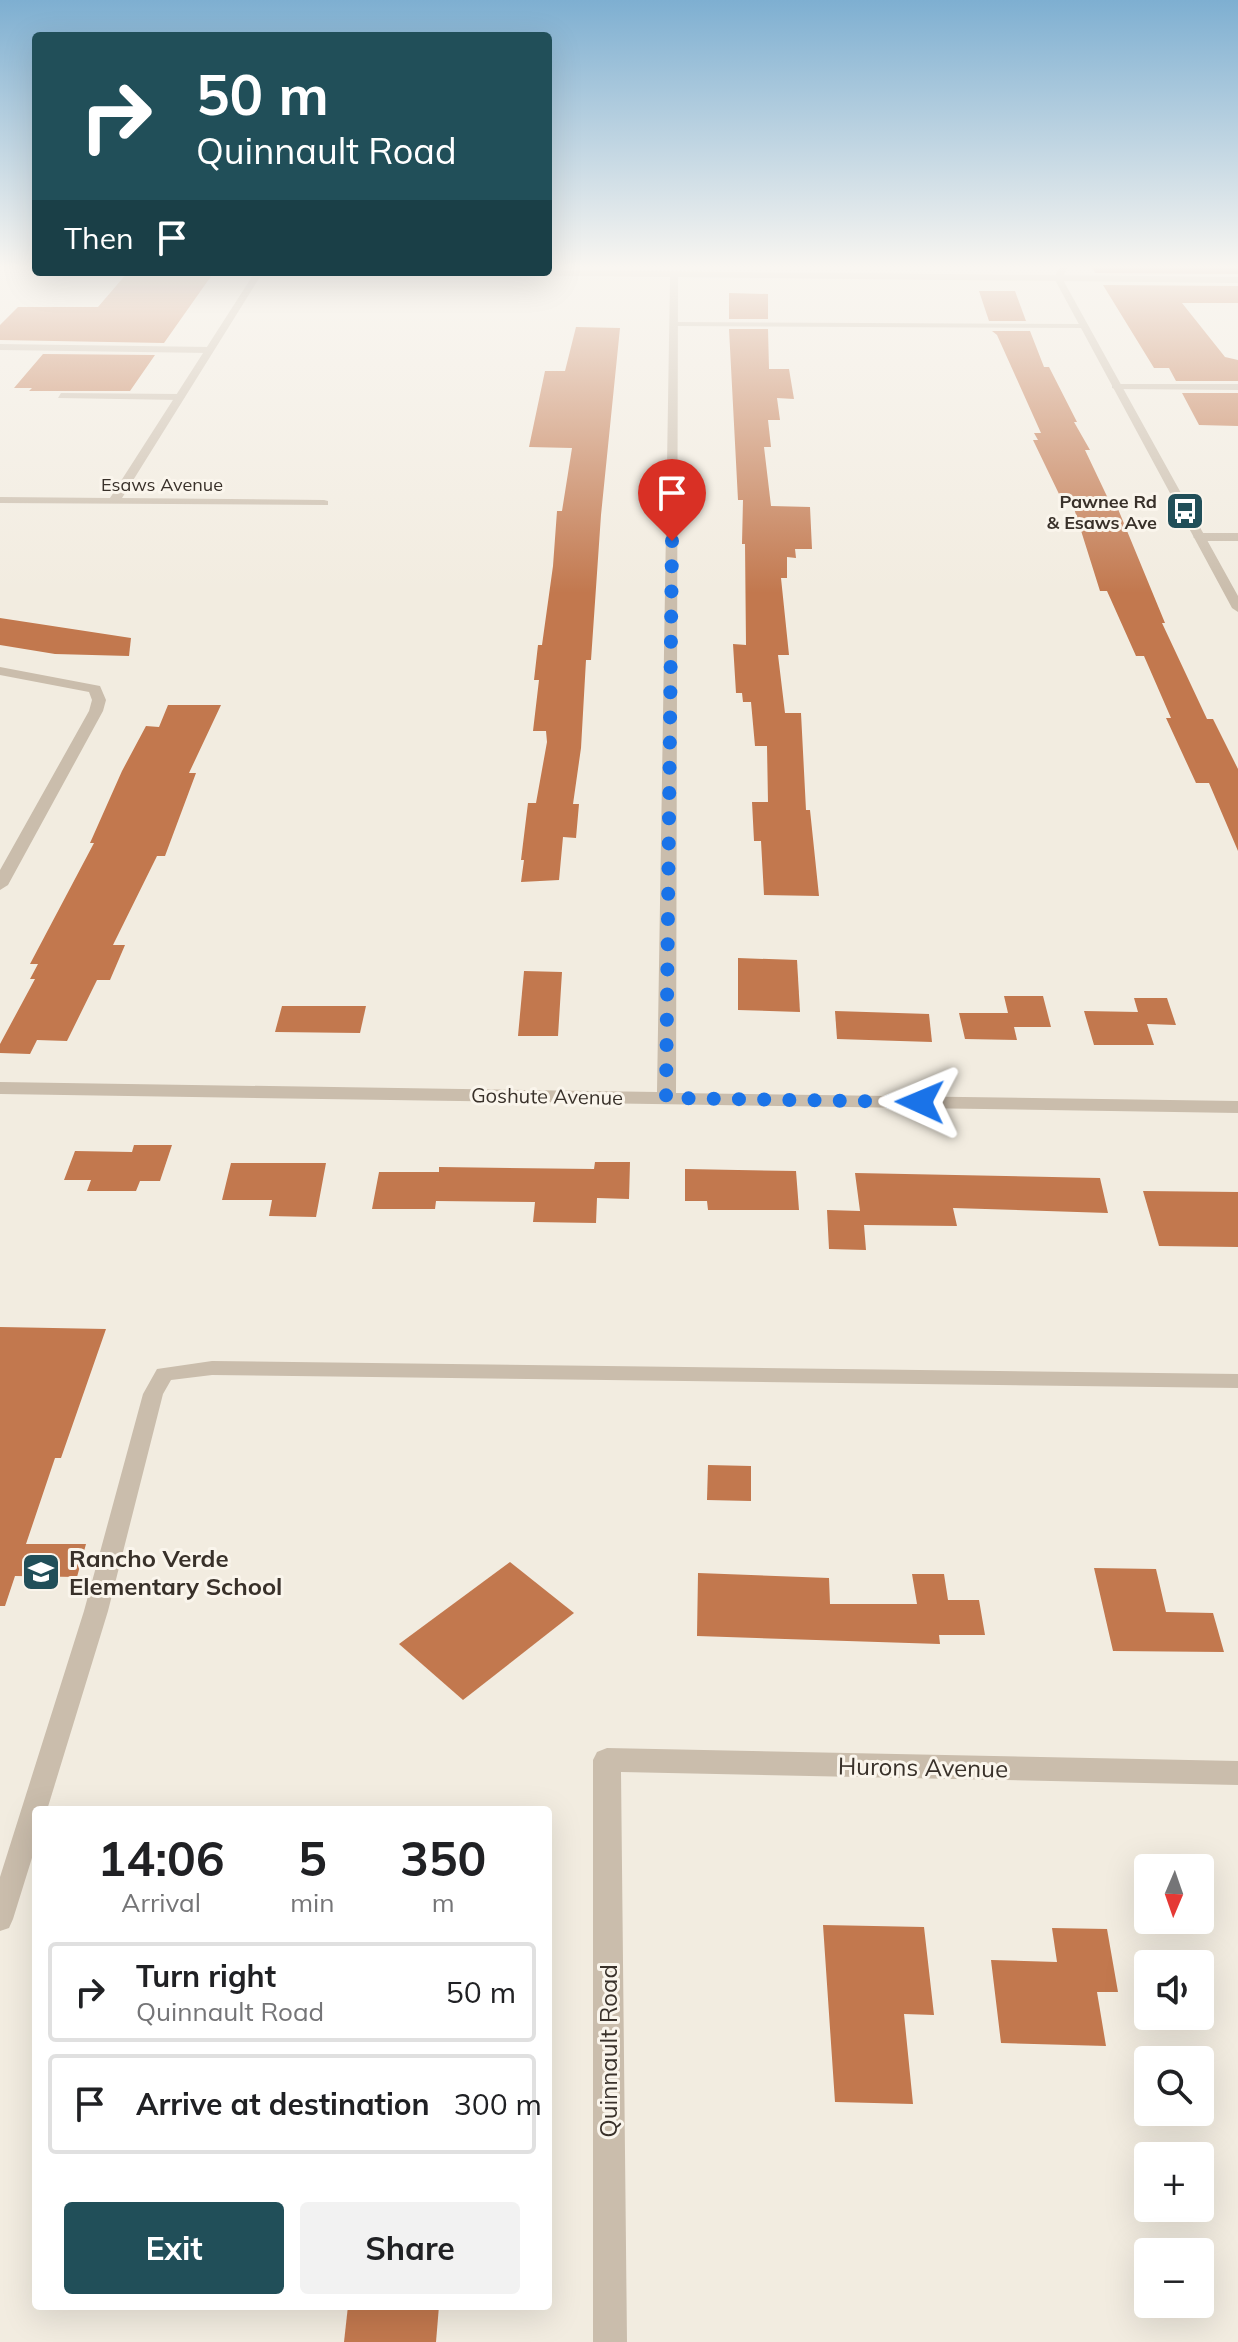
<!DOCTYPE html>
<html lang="en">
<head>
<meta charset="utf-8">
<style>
	body { margin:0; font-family:Mulish,sans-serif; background:#f2f2f2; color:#202124; height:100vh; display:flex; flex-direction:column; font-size:30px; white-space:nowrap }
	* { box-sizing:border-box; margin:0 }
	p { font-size:26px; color:#757577 }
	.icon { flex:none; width:44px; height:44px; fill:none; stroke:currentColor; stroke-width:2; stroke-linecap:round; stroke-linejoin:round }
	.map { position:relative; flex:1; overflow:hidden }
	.details { position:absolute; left:32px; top:1806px; width:520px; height:504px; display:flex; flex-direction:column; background:#fff; border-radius:8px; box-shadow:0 8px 32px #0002 }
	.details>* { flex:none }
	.hud { position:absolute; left:32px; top:32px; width:520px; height:244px; border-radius:8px; box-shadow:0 8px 32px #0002; background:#214f59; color:#fff; overflow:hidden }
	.needle { width:52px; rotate:182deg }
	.controls { position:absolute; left:1134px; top:1854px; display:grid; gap:16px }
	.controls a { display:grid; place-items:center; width:80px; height:80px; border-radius:8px; background:#fff; box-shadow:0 8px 32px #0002; font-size:40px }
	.pin { position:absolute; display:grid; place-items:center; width:68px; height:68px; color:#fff; margin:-82px -34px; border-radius:50% 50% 50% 0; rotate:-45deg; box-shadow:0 0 8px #0007 }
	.pin .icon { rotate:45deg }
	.me { position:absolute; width:88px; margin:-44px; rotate:271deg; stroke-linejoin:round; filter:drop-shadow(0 0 6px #0008) }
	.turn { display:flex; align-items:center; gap:28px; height:168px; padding:0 32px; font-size:36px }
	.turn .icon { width:104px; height:104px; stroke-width:2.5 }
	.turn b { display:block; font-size:56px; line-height:68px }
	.then { display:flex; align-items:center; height:76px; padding:0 32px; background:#0003; gap:16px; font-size:30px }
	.eta { display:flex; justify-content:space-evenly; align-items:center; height:136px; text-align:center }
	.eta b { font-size:48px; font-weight:700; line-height:56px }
	.cta { display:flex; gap:16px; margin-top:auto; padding:16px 32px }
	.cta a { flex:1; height:92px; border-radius:8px; background:#214f59; color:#fff; font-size:32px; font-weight:700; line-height:92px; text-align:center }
	.cta a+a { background:#f2f2f2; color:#202124 }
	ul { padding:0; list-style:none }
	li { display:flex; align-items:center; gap:24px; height:100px; margin:0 16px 12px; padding:0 16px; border:4px solid #e0e0e0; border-radius:8px }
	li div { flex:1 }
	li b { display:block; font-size:30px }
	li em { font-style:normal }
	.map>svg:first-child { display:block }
	.building { fill:#c2784e }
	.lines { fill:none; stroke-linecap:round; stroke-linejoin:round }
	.path { stroke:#b6a896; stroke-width:2; stroke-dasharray:2 2; stroke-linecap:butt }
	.service { fill:#cabdac; fill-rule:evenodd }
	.minor { fill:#cabdac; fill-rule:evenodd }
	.tertiary { fill:#cabdac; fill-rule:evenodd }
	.route { stroke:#1a73e8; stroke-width:14; stroke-dasharray:0 25.2 }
	.labels { text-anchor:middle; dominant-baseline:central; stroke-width:6; stroke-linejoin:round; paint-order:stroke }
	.far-street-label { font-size:18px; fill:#39312a; stroke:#faf5ec }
	.far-poi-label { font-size:18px; font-weight:bold; fill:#39312a; stroke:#faf5ec; text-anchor:end }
	.street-label { font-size:20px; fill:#39312a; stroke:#faf5ec }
	.near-poi-label { font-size:24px; font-weight:bold; fill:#39312a; stroke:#faf5ec; text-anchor:start }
	.near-street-label { font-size:24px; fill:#39312a; stroke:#faf5ec }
</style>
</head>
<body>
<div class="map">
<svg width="1238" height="2342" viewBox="0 0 1238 2342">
	<rect width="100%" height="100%" fill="#f2ece0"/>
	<!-- building -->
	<g class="building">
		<polygon points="1091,265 1238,265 1238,274 1095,273"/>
		<polygon points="128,272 214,272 164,343 0,340 0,325 18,307 98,307"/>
		<polygon points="1103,285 1238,286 1238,303 1182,303 1225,357 1238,360 1238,381 1176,381 1169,368 1154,368"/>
		<polygon points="979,291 1015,291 1026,321 989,321"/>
		<polygon points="729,293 768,294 768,319 729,319"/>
		<polygon points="576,327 620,328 601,515 591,660 586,660 581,748 573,804 579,804 576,838 563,837 559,880 521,882 524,860 521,860 528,803 536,803 547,742 546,731 533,731 539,680 534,680 538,645 542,645 553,566 557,511 562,511 572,448 529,447 545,371 565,371"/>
		<polygon points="729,329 768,329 769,369 789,369 794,399 777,398 780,420 768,420 771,447 764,447 771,506 810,507 812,549 795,549 796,558 787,557 787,578 781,578 789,655 778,655 785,713 801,713 806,810 810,810 819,896 764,895 761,841 754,841 752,802 768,802 767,746 755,746 751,702 743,702 742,693 736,693 733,644 746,645 745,544 742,544 743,500 738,500"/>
		<polygon points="992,331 1030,331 1044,367 1049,367 1077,422 1074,422 1090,450 1085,450 1113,509 1118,509 1165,623 1162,623 1207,719 1213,719 1238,769 1238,851 1209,783 1196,783 1166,718 1171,718 1144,656 1136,656 1107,591 1100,591 1072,502 1065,494 1059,494 1033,440 1038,440 1034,433 1041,433 997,335"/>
		<polygon points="43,354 155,355 130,391 29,391 32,388 14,388"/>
		<polygon points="1182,393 1238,393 1238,426 1199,425"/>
		<polygon points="0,618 131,638 129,656 55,654 0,645"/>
		<polygon points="168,705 221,705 189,773 196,773 165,856 157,856 113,945 125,945 110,980 97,980 67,1041 37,1040 30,1054 0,1053 0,1044 35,979 30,979 38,964 30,964 94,843 90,843 122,771 146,726 159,727"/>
		<polygon points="738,958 797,960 800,1012 738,1010"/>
		<polygon points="524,971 562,972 558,1036 518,1036"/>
		<polygon points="1004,996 1043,996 1051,1027 1014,1027 1017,1040 965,1039 959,1013 1008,1013"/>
		<polygon points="1134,998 1167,998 1176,1025 1147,1024 1154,1045 1094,1045 1084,1011 1138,1012"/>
		<polygon points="282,1006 366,1006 360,1033 275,1032"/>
		<polygon points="835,1011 929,1014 932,1042 837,1039"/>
		<polygon points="134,1145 172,1145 160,1181 140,1181 136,1191 87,1191 91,1180 64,1180 75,1151 132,1152"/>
		<polygon points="595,1162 630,1162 629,1199 597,1198 596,1223 533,1222 535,1202 436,1201 435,1209 372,1209 379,1172 439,1172 439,1167 594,1169"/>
		<polygon points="231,1163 326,1163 316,1217 269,1216 272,1200 222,1200"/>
		<polygon points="685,1169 796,1171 799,1210 708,1210 707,1201 685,1201"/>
		<polygon points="855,1173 1100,1178 1108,1213 953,1208 957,1226 864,1225 866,1250 829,1249 827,1210 860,1211"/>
		<polygon points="1143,1191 1238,1192 1238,1247 1159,1246"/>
		<polygon points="0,1327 106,1329 61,1458 55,1458 26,1544 86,1544 77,1577 15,1576 5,1606 0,1606"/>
		<polygon points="708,1465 751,1466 751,1501 707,1500"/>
		<polygon points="510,1562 574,1613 463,1700 399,1644"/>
		<polygon points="1094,1568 1156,1569 1166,1612 1213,1613 1224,1652 1113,1651"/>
		<polygon points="698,1573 829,1578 830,1604 917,1604 912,1574 944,1574 948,1600 979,1600 985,1635 939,1635 940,1644 697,1636"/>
		<polygon points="823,1925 924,1927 934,2015 904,2014 913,2104 835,2102"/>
		<polygon points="1052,1928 1107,1929 1118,1992 1097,1992 1106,2046 1001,2043 991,1960 1057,1962"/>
		<polygon points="348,2306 439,2306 436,2342 344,2342"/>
	</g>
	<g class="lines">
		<!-- path -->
		<polyline class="path" points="279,273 465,272"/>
		<!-- service -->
		<g class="service">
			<polygon points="671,322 1083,324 1087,326 1083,328 674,326"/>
			<polygon points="0,344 210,347 214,350 210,353 0,350"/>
			<polygon points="61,393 180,394 185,397 180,400 58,398"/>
			<polygon points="212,1361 1238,1374 1238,1388 212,1375 171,1380 163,1394 108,1611 47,1810 36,1810 36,1845 13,1919 9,1928 0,1931 0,1877 84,1611 143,1394 157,1369"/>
		</g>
		<!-- minor -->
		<g class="minor">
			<polygon points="548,270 1238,277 1238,283 678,277 676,1093 1238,1101 1238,1113 0,1094 0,1082 657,1092 670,277 486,275 482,272"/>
			<polygon points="255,272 263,272 122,498 324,500 328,501 328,505 0,503 0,497 110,498"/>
			<polygon points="1112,384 1238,384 1238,390 1116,389 1112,388"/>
			<polygon points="1238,533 1238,541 1199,541 1193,537 1199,533"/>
			<polygon points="0,667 100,686 106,700 103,711 8,885 0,890 0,870 89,711 92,700 89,692 0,675"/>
			<polygon points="607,1748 1238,1761 1238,1785 621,1772 627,2342 593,2342 593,1760 597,1752"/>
		</g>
		<!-- tertiary -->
		<polygon class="tertiary" points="1061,265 1069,265 1062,278 1238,596 1238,612 1232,608 1054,278"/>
	</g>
	<!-- sky -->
	<linearGradient id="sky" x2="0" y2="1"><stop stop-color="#7eafd1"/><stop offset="0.45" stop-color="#f9f6f1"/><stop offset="1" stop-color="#f9f6f1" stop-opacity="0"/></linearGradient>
	<rect width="1238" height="593" fill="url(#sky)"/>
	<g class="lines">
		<!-- route -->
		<polyline class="route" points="672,541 666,1098 920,1102"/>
	</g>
	<!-- icons -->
	<defs>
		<symbol id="bus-square" viewBox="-11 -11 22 22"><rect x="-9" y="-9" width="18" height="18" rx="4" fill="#214f59" stroke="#faf5ec"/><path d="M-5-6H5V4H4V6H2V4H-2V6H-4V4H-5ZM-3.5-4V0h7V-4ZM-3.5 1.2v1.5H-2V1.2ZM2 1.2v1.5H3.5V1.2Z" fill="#fff"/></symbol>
		<symbol id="school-square" viewBox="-11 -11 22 22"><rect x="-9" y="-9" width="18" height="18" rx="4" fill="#214f59" stroke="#faf5ec"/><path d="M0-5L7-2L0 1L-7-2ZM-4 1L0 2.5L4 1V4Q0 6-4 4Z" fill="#fff"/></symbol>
	</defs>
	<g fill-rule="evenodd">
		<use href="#bus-square" x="1163" y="489" width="44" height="44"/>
		<use href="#school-square" x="19" y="1550" width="44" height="44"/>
	</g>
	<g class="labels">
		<!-- far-street labels -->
		<g class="far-street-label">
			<text x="162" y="484">Esaws Avenue</text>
		</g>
		<!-- far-poi labels -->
		<g class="far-poi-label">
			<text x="1157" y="501">Pawnee Rd<tspan x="1157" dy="21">&amp; Esaws Ave</tspan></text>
		</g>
		<!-- street labels -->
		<g class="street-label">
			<text transform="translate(547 1096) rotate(1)">Goshute Avenue</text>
		</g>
		<!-- near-poi labels -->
		<g class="near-poi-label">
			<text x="69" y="1558">Rancho Verde<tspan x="69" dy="28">Elementary School</tspan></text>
		</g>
		<!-- near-street labels -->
		<g class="near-street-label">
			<text transform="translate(923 1767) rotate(1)">Hurons Avenue</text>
			<text transform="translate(608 2051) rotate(-90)">Quinnault Road</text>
		</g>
	</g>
</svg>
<div class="controls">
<a><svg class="needle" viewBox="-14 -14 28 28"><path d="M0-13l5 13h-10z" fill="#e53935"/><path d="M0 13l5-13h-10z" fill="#757577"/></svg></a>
<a><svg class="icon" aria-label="sound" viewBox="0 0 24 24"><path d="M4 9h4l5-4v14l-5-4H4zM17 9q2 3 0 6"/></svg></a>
<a><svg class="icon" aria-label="search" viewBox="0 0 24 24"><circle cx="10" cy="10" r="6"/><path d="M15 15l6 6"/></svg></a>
<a>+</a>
<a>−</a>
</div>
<div class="pin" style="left:672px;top:541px;background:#d93025"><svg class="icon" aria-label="arrive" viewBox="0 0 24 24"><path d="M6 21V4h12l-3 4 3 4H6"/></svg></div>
<svg class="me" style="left:920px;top:1102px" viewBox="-20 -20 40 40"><path d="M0-17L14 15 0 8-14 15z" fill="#1a73e8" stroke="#fff" stroke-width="4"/></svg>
<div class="hud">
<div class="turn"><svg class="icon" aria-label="right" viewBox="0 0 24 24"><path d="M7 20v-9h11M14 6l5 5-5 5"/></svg><div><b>50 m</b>Quinnault Road</div></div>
<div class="then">Then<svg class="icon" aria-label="arrive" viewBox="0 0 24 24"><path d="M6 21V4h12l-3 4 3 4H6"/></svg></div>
</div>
<section class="details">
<div class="eta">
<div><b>14:06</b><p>Arrival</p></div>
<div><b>5</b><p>min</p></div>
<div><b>350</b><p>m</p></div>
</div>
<ul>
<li><svg class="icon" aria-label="right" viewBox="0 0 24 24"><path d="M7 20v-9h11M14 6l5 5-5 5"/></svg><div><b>Turn right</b><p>Quinnault Road</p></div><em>50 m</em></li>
<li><svg class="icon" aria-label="arrive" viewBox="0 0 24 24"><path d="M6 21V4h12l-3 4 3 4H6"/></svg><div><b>Arrive at destination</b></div><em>300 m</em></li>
</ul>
<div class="cta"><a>Exit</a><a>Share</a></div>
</section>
</div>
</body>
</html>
